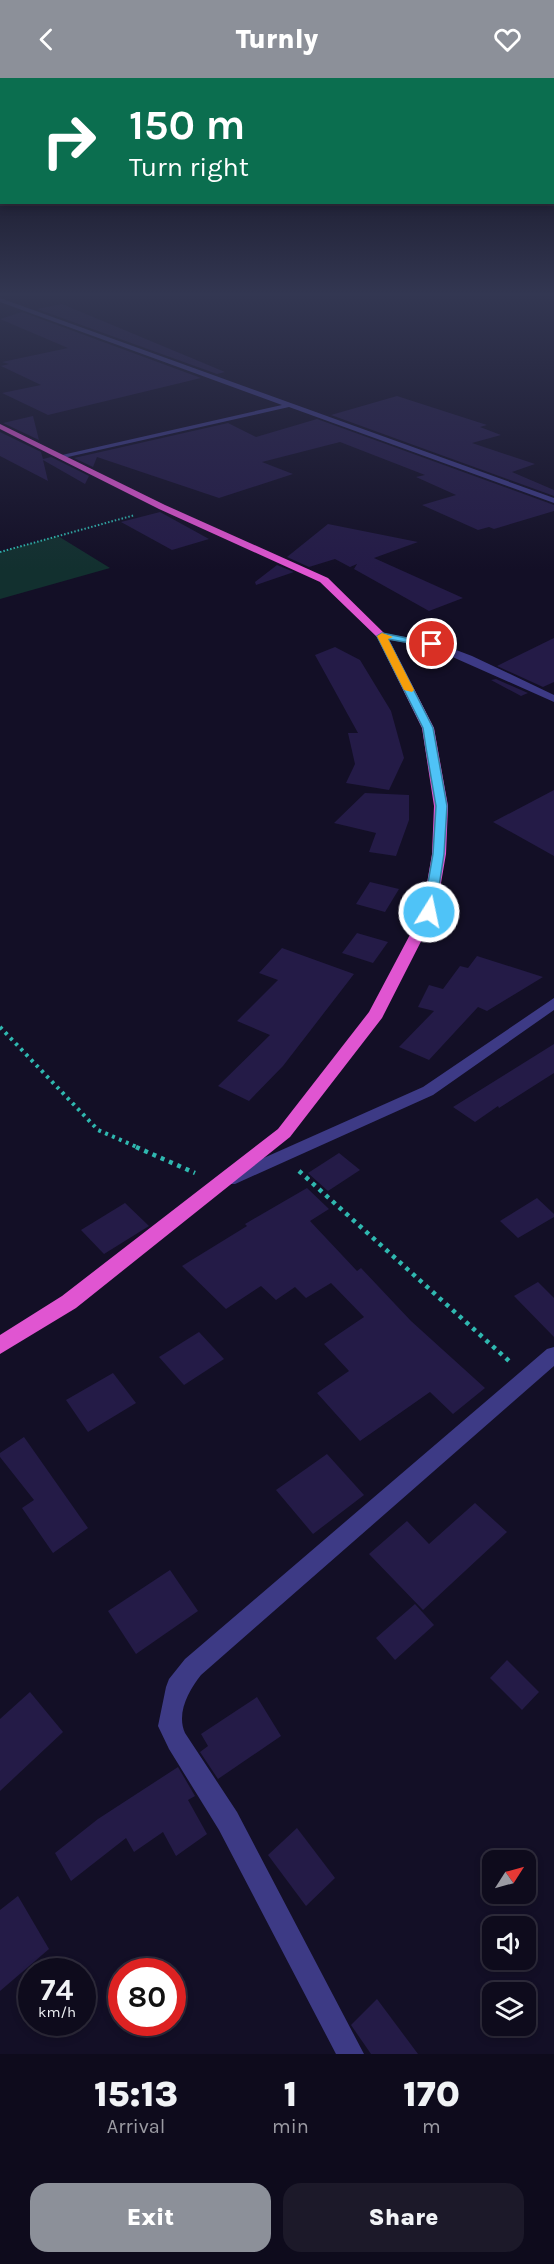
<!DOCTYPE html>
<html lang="en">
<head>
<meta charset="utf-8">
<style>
	body { margin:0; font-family:Karla,sans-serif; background:#1c1929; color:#f1f3f6; height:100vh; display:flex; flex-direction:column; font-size:22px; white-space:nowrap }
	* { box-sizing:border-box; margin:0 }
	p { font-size:20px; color:#9b9ba3 }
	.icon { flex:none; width:33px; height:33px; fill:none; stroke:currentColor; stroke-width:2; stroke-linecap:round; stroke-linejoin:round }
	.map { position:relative; height:1976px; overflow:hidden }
	.sheet { display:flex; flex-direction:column; background:#0e0b1c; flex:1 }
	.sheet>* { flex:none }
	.top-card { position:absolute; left:0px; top:0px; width:555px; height:126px; box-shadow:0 3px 9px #0003,0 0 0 2px #2e2b3b; background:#0b6e4f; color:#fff; overflow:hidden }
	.needle { width:39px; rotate:54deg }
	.tools { position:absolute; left:482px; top:1772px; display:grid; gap:12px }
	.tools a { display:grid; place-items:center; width:54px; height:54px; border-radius:12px; background:#0e0b1c; box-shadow:0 3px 9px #0003,0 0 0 2px #2e2b3b; font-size:30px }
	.speed { position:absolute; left:18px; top:1880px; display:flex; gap:12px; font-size:30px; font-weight:700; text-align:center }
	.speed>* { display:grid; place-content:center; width:78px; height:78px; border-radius:50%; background:#0e0b1c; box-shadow:0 3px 9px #0003,0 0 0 2px #2e2b3b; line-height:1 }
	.speed small { font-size:15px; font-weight:400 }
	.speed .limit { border:9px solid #d22; background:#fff; color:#111 }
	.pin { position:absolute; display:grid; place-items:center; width:51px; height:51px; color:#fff; margin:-26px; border:3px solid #fff; border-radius:50%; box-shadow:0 2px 6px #0007 }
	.me { position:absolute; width:66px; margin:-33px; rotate:10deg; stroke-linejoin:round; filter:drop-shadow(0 0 4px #0008) }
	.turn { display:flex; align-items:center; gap:21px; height:126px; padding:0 30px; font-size:27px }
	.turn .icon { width:78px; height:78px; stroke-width:2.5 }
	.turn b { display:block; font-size:42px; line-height:51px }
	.eta { display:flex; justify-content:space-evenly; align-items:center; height:102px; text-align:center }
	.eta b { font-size:36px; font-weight:800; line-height:42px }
	.cta { display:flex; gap:12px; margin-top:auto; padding:12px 30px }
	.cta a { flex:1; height:69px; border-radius:18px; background:#8c9099; color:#fff; font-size:24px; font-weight:800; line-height:69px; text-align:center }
	.cta a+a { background:#1c1929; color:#f1f3f6 }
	header { display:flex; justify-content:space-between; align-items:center; height:78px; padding:0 30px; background:#8c9099; color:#fff; font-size:27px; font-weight:800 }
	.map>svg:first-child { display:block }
	.green { fill:#12302f }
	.building { fill:#241b47 }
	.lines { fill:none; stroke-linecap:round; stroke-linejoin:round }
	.path-far2 { stroke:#2fb8b0; stroke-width:2; stroke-dasharray:1.5 2; stroke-linecap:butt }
	.path-far1 { stroke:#2fb8b0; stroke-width:4; stroke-dasharray:3 4.5; stroke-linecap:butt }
	.path { stroke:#2fb8b0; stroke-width:4.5; stroke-dasharray:4 5; stroke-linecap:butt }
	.minor { fill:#3d3a85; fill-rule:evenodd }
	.trunk { fill:#e055d1; fill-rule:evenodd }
	.route { fill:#4fc3f7; stroke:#337fa1; stroke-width:1.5 }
	.slow { fill:#f59e0b }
</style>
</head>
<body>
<header><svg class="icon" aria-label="back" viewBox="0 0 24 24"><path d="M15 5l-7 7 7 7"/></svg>Turnly<svg class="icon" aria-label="heart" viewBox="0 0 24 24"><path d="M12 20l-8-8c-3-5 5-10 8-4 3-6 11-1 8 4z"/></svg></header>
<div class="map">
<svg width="554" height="1976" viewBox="0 0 554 1976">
	<rect width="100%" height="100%" fill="#130f26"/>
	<!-- green -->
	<polygon class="green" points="58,458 110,490 0,521 0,474"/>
	<!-- building -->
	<g class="building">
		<polygon points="62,226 225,294 217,296 37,231"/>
		<polygon points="22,234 201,300 48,337 2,315 41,307 1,288 9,286 2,284 68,270 0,241"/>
		<polygon points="397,318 487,347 480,349 501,357 472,365 535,386 512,394 554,412 554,418 331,337"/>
		<polygon points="33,338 39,362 3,345"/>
		<polygon points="317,341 554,427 554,433 494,451 489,449 478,452 422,427 456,417 416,399 425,397 340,364 262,384 293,396 219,420 97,379 93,389 74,380 228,345 256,359"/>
		<polygon points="0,354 41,374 43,381 51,379 89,398 85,406 43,382 48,403 0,378"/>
		<polygon points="160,434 209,461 172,472 121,444"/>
		<polygon points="328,446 418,464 374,480 463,520 429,533 354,491 357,486 350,489 335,481 309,489 287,479"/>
		<polygon points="277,487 294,494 256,507 255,504"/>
		<polygon points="554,560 554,604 543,609 497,588"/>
		<polygon points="335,569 360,582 391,633 404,680 389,712 346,705 355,686 348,655 358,655 315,577"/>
		<polygon points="496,601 528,615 521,618 491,602"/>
		<polygon points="554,712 554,778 493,744"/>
		<polygon points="365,715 409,717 409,742 396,778 369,774 376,755 334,745"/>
		<polygon points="370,804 399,811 385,834 356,826"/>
		<polygon points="357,855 388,864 373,885 342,875"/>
		<polygon points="282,870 354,896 283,988 249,1023 218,1008 270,957 237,943 278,902 259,895"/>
		<polygon points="477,878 543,899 487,933 478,929 429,982 399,969 434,933 418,929 429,907 443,911 460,888 468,890"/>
		<polygon points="554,966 554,995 499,1030 498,1028 475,1044 453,1029"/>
		<polygon points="339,1075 360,1092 328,1113 308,1095"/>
		<polygon points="307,1110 329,1131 310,1143 357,1193 361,1190 411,1243 485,1310 453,1336 430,1314 360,1363 317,1315 349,1293 324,1266 364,1239 331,1205 306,1220 295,1209 276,1222 261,1208 226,1231 182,1188 247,1148 245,1146"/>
		<polygon points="537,1120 554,1136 554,1139 518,1160 500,1143"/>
		<polygon points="125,1125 149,1148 104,1176 81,1152"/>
		<polygon points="538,1204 554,1220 554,1259 514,1218"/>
		<polygon points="199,1254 224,1281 184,1307 159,1279"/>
		<polygon points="113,1295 136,1325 88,1354 66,1322"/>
		<polygon points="24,1359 88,1450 53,1475 22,1430 34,1422 0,1379 0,1375"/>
		<polygon points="327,1376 364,1417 313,1456 276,1412"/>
		<polygon points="475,1425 507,1454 423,1532 369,1476 407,1443 429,1466"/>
		<polygon points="170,1492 198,1533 136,1576 108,1533"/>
		<polygon points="415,1526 434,1547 395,1582 376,1560"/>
		<polygon points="507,1582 539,1614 522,1632 490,1600"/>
		<polygon points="30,1614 63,1654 0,1713 0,1641"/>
		<polygon points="257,1619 281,1658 218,1701 200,1674 208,1668 201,1656"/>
		<polygon points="178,1689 195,1718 188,1722 207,1756 176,1778 163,1754 134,1774 126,1760 71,1803 55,1775 98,1741"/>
		<polygon points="297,1750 335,1800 306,1828 268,1777"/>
		<polygon points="18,1818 49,1871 0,1913 0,1832"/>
		<polygon points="377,1921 418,1976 371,1976 351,1947"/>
	</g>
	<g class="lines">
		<!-- path-far2 -->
		<polyline class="path-far2" points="0,474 135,437"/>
		<!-- path-far1 -->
		<polyline class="path-far1" points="0,949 98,1052 139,1070"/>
		<!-- path -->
		<g class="path">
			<polyline points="136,1069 195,1095"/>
			<polyline points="299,1093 509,1283"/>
		</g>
		<!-- minor -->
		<g class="minor">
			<polygon points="0,220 554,420 554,425 289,329 59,381 59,377 62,377 282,327 0,224"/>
			<polygon points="382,555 435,564 472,578 554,617 554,624 430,569 379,560 379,556"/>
			<polygon points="554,920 554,932 433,1017 235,1106 223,1106 221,1102 223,1098 423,1009"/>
			<path d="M554 1269V1288L201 1597C189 1612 176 1635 185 1655L237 1734 364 1976H336L219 1752 169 1671 158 1648 166 1609 169 1601 185 1581 547 1271Z"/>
		</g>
		<!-- trunk -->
		<polygon class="trunk" points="0,346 165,427 328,500 387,558 434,650 448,728 446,776 436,834 382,940 290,1059 76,1230 0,1276 0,1257 62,1218 278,1051 369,934 422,834 432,776 434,728 422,650 377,559 320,504 159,431 0,351"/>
	</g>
	<!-- sky -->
	<linearGradient id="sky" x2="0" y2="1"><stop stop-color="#0a0815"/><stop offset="0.44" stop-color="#333752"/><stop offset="1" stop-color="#333752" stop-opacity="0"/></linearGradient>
	<rect width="554" height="492" fill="url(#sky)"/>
	<!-- route -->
	<polygon class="route" points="382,555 436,566 432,569 388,561 433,650 447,728 444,776 435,834 429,838 423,834 433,776 436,728 426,670 423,650 377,558"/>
	<!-- slow -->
	<polygon class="slow" points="382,555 393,559 388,561 414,612 412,614 404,612 377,558"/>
</svg>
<div class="tools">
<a><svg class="needle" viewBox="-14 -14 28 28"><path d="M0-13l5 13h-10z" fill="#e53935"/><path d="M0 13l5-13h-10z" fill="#9b9ba3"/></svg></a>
<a><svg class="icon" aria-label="sound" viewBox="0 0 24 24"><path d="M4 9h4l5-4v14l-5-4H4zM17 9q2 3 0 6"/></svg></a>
<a><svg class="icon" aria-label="layers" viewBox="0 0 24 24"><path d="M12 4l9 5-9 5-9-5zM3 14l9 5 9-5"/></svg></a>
</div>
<div class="speed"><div>74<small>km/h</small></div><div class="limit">80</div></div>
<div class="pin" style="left:432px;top:566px;background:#d93025"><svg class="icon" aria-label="arrive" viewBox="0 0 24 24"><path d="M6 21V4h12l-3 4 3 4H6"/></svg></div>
<svg class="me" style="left:429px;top:834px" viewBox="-20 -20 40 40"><circle r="17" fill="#4fc3f7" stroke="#fff" stroke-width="3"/><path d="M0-11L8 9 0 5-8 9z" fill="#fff"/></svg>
<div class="top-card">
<div class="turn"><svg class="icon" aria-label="right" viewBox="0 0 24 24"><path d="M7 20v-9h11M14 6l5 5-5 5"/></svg><div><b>150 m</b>Turn right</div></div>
</div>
</div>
<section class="sheet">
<div class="eta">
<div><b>15:13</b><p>Arrival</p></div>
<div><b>1</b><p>min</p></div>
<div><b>170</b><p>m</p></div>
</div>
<div class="cta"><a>Exit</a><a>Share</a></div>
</section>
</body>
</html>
